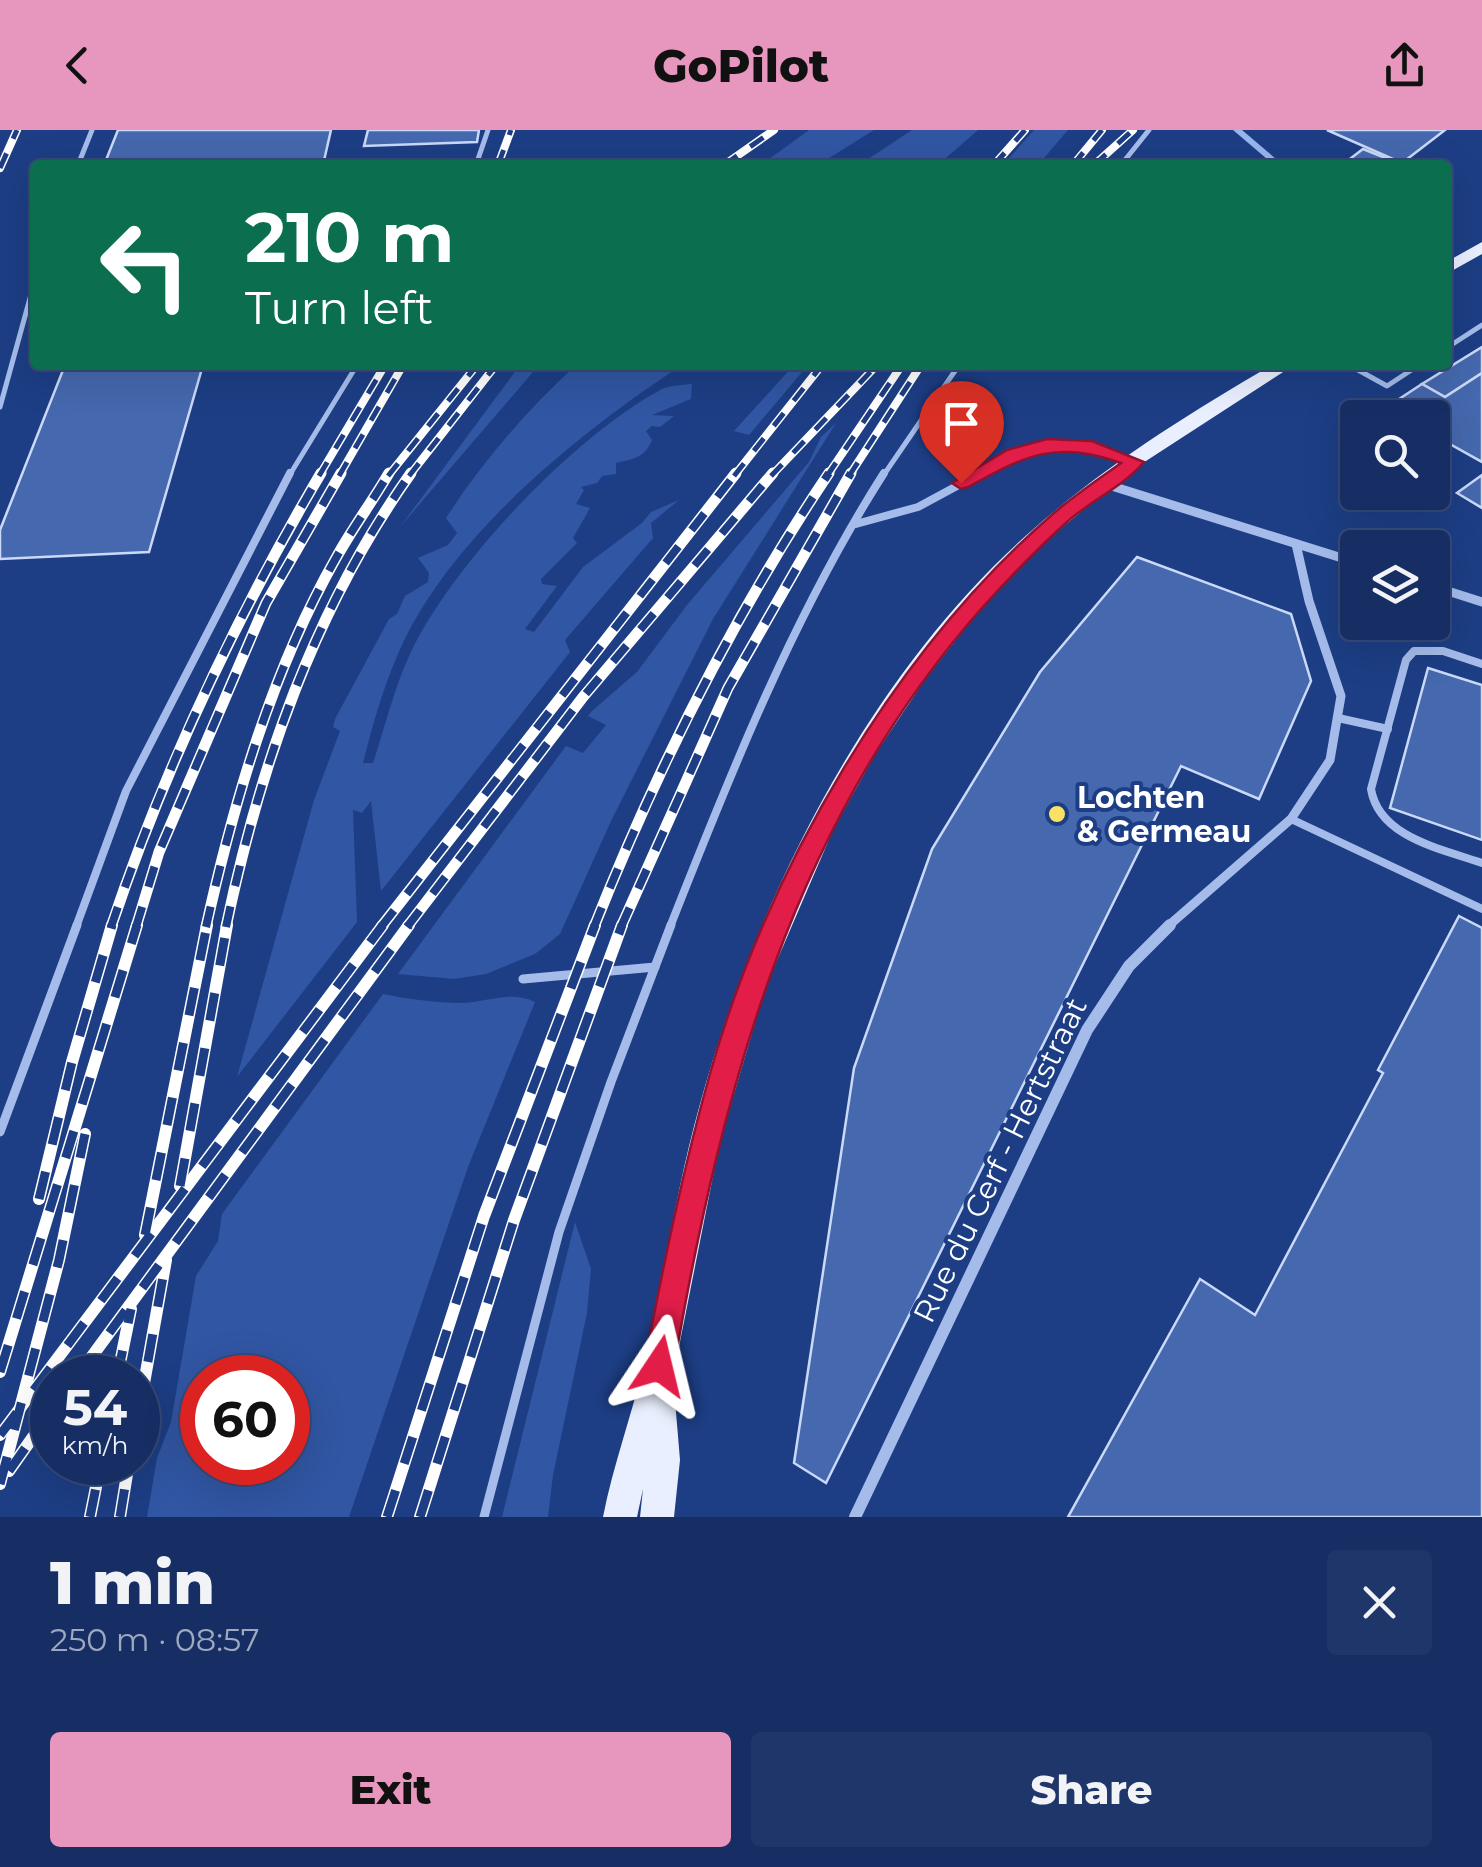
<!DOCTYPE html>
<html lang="en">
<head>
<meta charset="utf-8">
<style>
	body { margin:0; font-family:Montserrat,sans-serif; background:#1f366a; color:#f1f3f6; height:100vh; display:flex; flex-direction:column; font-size:38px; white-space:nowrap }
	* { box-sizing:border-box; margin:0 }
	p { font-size:32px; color:#9ea8bf }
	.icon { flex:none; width:55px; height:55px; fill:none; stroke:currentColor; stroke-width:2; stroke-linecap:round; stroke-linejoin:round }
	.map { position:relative; height:1387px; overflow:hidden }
	.drawer { display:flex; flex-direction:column; background:#162e64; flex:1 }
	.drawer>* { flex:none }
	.hud { position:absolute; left:30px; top:30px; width:1422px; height:210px; border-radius:10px; box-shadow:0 10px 40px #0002,0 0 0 2px #354a78; background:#0b6e4f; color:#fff; overflow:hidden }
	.fabs { position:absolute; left:1340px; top:270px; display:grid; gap:20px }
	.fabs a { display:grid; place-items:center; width:110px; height:110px; border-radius:10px; background:#162e64; box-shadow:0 10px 40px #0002,0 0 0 2px #354a78; font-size:50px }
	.speed { position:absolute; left:30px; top:1225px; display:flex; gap:20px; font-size:50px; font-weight:700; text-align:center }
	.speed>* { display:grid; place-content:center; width:130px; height:130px; border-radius:50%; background:#162e64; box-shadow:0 10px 40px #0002,0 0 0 2px #354a78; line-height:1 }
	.speed small { font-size:25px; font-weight:400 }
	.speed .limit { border:15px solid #d22; background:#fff; color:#111 }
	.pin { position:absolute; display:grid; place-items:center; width:85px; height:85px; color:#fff; margin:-102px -42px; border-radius:50% 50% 50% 0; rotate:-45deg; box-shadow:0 0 10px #0007 }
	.pin .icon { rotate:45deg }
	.me { position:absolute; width:110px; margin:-55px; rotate:10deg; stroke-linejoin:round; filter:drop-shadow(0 0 8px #0008) }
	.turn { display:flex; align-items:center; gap:35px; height:210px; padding:0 50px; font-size:45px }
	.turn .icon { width:130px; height:130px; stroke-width:2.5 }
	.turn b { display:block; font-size:70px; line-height:85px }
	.round { display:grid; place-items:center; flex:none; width:105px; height:105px; border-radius:10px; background:#1f366a }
	.head { display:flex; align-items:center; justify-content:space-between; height:170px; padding:0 50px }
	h1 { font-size:60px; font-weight:800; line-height:75px }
	.cta { display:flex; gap:20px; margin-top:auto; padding:20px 50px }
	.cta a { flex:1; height:115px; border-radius:10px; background:#e797bd; color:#111; font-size:40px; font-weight:800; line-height:115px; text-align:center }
	.cta a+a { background:#1f366a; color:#f1f3f6 }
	header { display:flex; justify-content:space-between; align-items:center; height:130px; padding:0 50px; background:#e797bd; color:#111; font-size:45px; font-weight:800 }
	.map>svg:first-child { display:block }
	.green { fill:#3156a3; fill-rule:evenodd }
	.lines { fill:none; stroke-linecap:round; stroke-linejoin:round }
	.stream { fill:#98b5ec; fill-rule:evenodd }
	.building { fill:#4568ae; stroke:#cad9f8; stroke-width:2.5 }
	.lane-far2 { stroke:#a5bceb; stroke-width:5 }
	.lane-far1 { stroke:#a5bceb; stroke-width:8 }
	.lane { stroke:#a5bceb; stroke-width:9 }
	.street-far1 { stroke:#a5bceb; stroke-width:9 }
	.street { stroke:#a5bceb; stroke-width:12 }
	.primary { fill:#e9effe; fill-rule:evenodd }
	.rail-far2-casing { stroke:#fff; stroke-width:8 }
	.rail-far1-casing { stroke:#fff; stroke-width:11 }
	.rail-casing { stroke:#fff; stroke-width:12 }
	.rail-far2 { stroke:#1d3e85; stroke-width:5; stroke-dasharray:16; stroke-linecap:butt }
	.rail-far1 { stroke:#1d3e85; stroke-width:8; stroke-dasharray:21; stroke-linecap:butt }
	.rail { stroke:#1d3e85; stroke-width:9; stroke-dasharray:28; stroke-linecap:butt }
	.route { fill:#e11d48; stroke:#92132f; stroke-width:2.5 }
	.poi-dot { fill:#fae063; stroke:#1d3e85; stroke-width:4 }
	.labels { text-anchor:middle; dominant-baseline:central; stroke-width:8; stroke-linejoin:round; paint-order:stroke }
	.poi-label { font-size:30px; font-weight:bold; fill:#fff; stroke:#1d3e85; text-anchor:start }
	.street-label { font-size:30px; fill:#fff; stroke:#1d3e85 }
</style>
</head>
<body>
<header><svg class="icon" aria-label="back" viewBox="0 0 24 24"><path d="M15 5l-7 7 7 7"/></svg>GoPilot<svg class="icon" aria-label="share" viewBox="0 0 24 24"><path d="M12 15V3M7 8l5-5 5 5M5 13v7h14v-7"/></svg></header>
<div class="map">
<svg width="1482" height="1387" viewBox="0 0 1482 1387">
	<rect width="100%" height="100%" fill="#1d3e85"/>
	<!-- green -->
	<g class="green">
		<polygon points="809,0 874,0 818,35 761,35"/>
		<polygon points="912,0 978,0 938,35 859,35"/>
		<polygon points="1034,0 1068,0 1038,35 1003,35"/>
		<polygon points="520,235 539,235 400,397"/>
		<path d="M576 235H682C578 303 447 409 398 524 383 558 372 597 363 633H373C385 597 394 558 410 524 452 434 574 306 662 259 671 255 682 255 692 254L691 269 652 285 674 286 660 297 652 296 646 301 652 310C645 328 633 329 616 333V344L602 346 597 353 581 357 584 360 576 374 590 378 573 408 577 413 541 449 542 454 557 456 525 499 534 502 583 437 642 393 651 382 679 370 651 393 653 408 565 510 570 522 381 761 371 671 362 683 353 680 357 792 237 947 314 670 340 601 333 597 335 589 389 489 397 484 405 466 428 452 429 443 418 428 448 415 457 403 446 388C482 332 527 280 576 235Z"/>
		<polygon points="794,235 808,235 749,305 734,301"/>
		<polygon points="836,293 713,489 612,689 560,804 535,824 486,844 454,849 398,844 566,616 583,623 606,595 588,586 592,581 637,542 687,475 809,332 821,307"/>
		<path d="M383 864C407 869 432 872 456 873 483 874 510 859 535 872L468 1037 349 1387H147L157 1328 171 1292 196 1146 218 1111 222 1084ZM202 1248H288V1332H202Z"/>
		<polygon points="575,1092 591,1139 587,1183 553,1345 548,1387 502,1387"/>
	</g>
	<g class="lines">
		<!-- stream -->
		<polygon class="stream" points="1233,0 1242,0 1283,35 1274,35"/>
	</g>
	<!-- building -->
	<g class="building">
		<polygon points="118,0 331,0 323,35 104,35"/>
		<polygon points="368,0 479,0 477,12 364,16"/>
		<polygon points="1327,0 1445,0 1402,33"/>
		<polygon points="1363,19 1403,35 1342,35"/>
		<polygon points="1482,217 1482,243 1445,267 1422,254"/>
		<polygon points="65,235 203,235 149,422 0,429 0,400"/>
		<polygon points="1482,243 1482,332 1432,304 1432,288 1405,288 1387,277 1422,254 1445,267"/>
		<polygon points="1482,345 1482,378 1457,363"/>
		<polygon points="1137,427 1291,484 1311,551 1259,669 1181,636 826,1353 794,1333 854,938 932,719 1040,542"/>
		<polygon points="1428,538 1482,555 1482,710 1390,678"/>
		<polygon points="1459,786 1482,798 1482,1387 1068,1387 1200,1149 1255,1185 1383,943 1378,940"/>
	</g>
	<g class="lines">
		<!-- lane-far2 -->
		<g class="lane-far2">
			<polyline points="78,35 92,0"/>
			<polyline points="476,35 488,0"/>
			<polyline points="1121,35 1149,0"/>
			<polyline points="1448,217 1482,195"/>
			<polyline points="1349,235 1387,256 1419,235"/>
			<polyline points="0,277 35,150"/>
			<polyline points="289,346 357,235"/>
			<polyline points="883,346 959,235"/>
			<path d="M977 346C1036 312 1068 311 1132 330"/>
		</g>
		<!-- lane-far1 -->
		<g class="lane-far1">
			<polyline points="856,394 918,377 981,343"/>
			<path d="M1482 534 1443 521H1414L1406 530 1371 659C1379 708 1443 719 1482 733"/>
			<polyline points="1338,588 1388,599"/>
			<polyline points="1291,689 1482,779"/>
			<polyline points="76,797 126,661 290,343"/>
			<path d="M670 797C731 642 794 484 884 343"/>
		</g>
		<!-- lane -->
		<g class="lane">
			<polyline points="523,849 655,837"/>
			<polyline points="0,1002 77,795"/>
			<polyline points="484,1387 559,1102 611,952 671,795"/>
		</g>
		<!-- street-far1 -->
		<g class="street-far1">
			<polyline points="1102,353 1358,433"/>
			<polyline points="1432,456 1482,472"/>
			<polyline points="1167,797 1291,689 1330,630 1341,566 1309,471 1296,414"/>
		</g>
		<!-- street -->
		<polyline class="street" points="855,1387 1087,900 1129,836 1170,795"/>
		<!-- primary -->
		<g class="primary">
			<polygon points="1482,112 1482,124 1448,143 1448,131"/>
			<path d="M1272 235H1294L1129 342 1041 415 981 478 926 548 876 623 834 698 766 856 720 1011 673 1247 680 1330 674 1387H640L643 1359 637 1387H603C613 1335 632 1285 644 1233 664 1147 676 1059 700 974 756 770 868 545 1029 403 1103 337 1186 285 1272 235Z"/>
		</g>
		<defs>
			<g id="rail-far2">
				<polyline points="498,35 511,0"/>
				<polyline points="724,35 774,0"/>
				<polyline points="994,35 1025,0"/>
				<polyline points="1073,35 1102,0"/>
				<polyline points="1094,35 1133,0"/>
				<polyline points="0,38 17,0"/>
				<polyline points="319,346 385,235"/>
				<polyline points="339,346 403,235"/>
				<polyline points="388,346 477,235"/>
				<polyline points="409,346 496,235"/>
				<polyline points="734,346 822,235"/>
				<polyline points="771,346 877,235"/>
				<polyline points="827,346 902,235"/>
				<polyline points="849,346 921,235"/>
			</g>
			<g id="rail-far1">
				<path d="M111 797C165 637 235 489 321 343"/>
				<polyline points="136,797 159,722 266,473 341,343"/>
				<path d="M206 797C234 671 272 541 336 428 352 399 372 372 389 343"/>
				<path d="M226 797C260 635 314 480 411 343"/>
				<polyline points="381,797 736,343"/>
				<polyline points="407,797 583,567 773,343"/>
				<path d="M594 797C656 641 735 483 829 343"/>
				<polyline points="621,797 728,558 851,343"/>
			</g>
			<g id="rail">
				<polyline points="180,1056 227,795"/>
				<polyline points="39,1069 72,932 112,795"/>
				<polyline points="145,1105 207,795"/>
				<polyline points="0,1242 137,795"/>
				<polyline points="76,1248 409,795"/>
				<polyline points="117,1248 131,1179"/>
				<polyline points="138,1287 166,1130"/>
				<polyline points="0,1305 383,795"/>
				<polyline points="9,1341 52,1280"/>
				<polyline points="0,1354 59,1130 85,1004"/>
				<polyline points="90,1387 101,1332"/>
				<polyline points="120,1387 129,1332"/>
				<polyline points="387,1387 484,1086 595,795"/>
				<polyline points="420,1387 514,1090 622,795"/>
			</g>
		</defs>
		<!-- rail-far2 casing -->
		<use href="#rail-far2" class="rail-far2-casing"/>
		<!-- rail-far1 casing -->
		<use href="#rail-far1" class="rail-far1-casing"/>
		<!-- rail casing -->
		<use href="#rail" class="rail-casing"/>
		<!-- rail-far2 -->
		<use href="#rail-far2" class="rail-far2"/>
		<!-- rail-far1 -->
		<use href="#rail-far1" class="rail-far1"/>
		<!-- rail -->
		<use href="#rail" class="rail"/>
	</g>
	<!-- route -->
	<path class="route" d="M1047 309 1092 311 1144 332C1124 356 1090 371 1067 392 1037 419 1008 449 981 479 791 695 722 960 674 1236L669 1247 659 1251 649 1247 644 1236C663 1137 683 1038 711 940 769 738 894 521 1054 383 1075 365 1099 349 1121 333 1055 310 1026 325 968 357L961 359 952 353 1007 320Z"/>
	<!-- markers -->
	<circle class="poi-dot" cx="1057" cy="684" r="10"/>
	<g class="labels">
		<!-- poi labels -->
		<g class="poi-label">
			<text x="1077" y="667">Lochten<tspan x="1077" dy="34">&amp; Germeau</tspan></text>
		</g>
		<!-- street labels -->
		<g class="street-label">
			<text transform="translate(1000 1030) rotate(-64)">Rue du Cerf - Hertstraat</text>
		</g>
	</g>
</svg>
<div class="fabs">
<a><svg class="icon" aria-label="search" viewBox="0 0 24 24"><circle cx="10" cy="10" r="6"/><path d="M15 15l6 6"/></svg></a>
<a><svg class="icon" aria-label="layers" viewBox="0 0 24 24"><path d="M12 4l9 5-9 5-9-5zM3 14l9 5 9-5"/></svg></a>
</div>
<div class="speed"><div>54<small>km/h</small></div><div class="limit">60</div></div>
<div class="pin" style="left:961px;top:353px;background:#d93025"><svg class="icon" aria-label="arrive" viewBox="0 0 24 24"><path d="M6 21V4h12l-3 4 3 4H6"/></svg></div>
<svg class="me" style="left:659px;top:1236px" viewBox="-20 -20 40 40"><path d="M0-17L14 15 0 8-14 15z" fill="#e11d48" stroke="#fff" stroke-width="4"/></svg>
<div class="hud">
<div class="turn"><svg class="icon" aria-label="left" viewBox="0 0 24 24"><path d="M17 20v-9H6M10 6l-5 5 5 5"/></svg><div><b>210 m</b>Turn left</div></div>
</div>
</div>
<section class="drawer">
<div class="head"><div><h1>1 min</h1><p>250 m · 08:57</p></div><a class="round"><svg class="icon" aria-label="close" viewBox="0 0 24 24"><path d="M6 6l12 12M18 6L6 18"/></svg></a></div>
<div class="cta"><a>Exit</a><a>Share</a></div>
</section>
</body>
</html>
